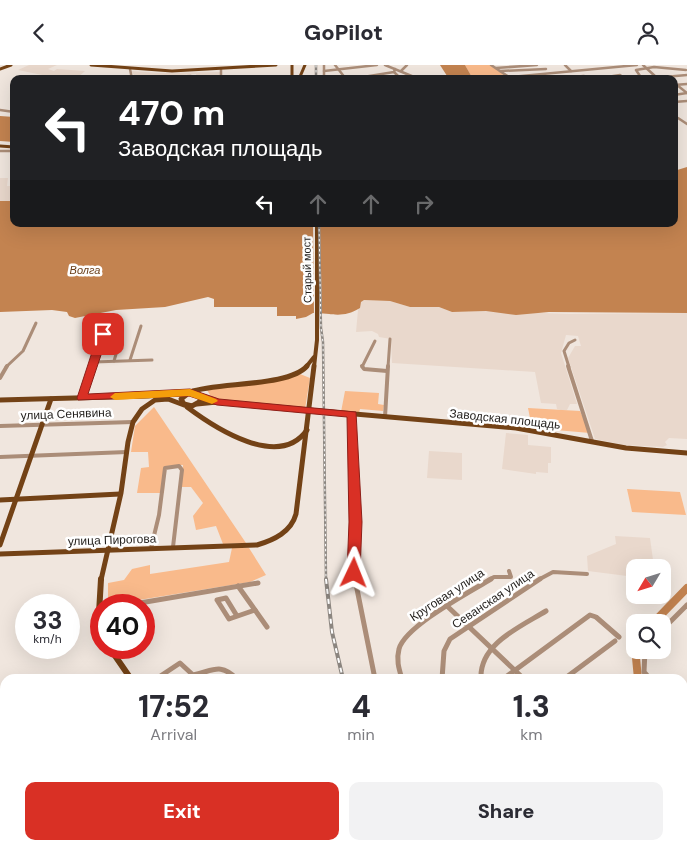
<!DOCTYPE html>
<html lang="en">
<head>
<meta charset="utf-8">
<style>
	body { margin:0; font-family:"DM Sans",sans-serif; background:#f2f2f3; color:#2b2b33; height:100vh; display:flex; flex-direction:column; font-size:19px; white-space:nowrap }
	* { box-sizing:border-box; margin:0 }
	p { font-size:16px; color:#7c7c81 }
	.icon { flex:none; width:28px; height:28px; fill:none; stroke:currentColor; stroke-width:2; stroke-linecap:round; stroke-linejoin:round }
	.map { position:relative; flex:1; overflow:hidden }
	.sheet { position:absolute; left:0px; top:609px; width:688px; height:176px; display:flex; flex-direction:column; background:#fff; border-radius:15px 15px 0 0; box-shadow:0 5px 20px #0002 }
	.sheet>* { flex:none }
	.banner { position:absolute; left:10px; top:10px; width:668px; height:152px; border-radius:10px; box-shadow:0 5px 20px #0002; background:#202124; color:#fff; overflow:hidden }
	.needle { width:32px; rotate:232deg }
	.controls { position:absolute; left:626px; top:494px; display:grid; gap:10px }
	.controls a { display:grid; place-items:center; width:45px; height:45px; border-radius:10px; background:#fff; box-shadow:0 5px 20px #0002; font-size:25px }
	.speed { position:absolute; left:15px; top:529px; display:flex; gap:10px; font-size:25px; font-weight:700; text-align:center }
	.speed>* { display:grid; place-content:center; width:65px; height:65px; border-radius:50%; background:#fff; box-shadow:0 5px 20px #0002; line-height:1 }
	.speed small { font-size:12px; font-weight:400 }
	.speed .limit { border:8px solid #d22; background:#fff; color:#111 }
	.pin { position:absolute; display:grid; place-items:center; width:42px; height:42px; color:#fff; margin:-21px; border-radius:10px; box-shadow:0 2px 8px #0006 }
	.me { position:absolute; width:55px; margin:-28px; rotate:2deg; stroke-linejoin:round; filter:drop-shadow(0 0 4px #0008) }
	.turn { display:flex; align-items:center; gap:18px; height:105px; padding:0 25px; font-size:22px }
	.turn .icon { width:65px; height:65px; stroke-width:2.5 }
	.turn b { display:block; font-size:35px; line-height:42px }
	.lanes { display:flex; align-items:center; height:48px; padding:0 25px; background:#0003; justify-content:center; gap:25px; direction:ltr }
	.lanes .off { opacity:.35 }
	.eta { display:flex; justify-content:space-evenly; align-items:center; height:85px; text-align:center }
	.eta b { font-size:30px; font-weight:800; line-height:35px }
	.action { display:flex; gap:10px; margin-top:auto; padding:10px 25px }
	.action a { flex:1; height:58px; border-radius:10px; background:#d93025; color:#fff; font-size:20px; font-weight:800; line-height:58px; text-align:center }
	.action a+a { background:#f2f2f3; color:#2b2b33 }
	header { display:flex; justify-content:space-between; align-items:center; height:65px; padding:0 25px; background:#fff; font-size:22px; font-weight:800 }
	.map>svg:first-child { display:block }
	.built { fill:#e9d8cc }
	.green { fill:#f9ba8b }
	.water { fill:#c38350 }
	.pier { fill:#f0e6de }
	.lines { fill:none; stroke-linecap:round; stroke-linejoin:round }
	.river { stroke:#c38350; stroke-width:8 }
	.minor-far3 { stroke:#ab8d78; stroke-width:2.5 }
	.minor-far2 { stroke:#ab8d78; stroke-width:3 }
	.minor-far1 { stroke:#ab8d78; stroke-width:4 }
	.minor { stroke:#ab8d78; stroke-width:5 }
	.major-far3 { stroke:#734216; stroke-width:3 }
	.major-far2 { stroke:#734216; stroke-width:4 }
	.major-far1 { stroke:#734216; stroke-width:5 }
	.major { stroke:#734216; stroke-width:6 }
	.rail-far1-casing { stroke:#8c8680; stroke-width:2.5 }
	.rail-casing { stroke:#8c8680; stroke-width:4 }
	.rail-far1 { stroke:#fff; stroke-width:1; stroke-dasharray:2.5; stroke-linecap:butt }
	.rail { stroke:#fff; stroke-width:2; stroke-dasharray:5; stroke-linecap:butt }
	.route { fill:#d93025; stroke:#8d1f18 }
	.slow { fill:#f59e0b }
	.labels { text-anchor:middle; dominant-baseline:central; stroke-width:5; stroke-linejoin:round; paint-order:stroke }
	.far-water-label { font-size:11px; font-style:italic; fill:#693d17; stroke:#fff }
	.far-street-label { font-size:11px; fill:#221f1c; stroke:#fff }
	.street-label { font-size:12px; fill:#221f1c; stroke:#fff }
</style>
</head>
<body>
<header><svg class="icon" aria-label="back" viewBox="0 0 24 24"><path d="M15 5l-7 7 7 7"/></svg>GoPilot<svg class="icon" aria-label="person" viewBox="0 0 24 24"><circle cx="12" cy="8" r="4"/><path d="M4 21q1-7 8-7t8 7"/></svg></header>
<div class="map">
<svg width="687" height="784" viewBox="0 0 687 784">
	<rect width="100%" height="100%" fill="#f0e6de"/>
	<!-- built -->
	<g class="built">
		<polygon points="29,0 57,0 48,4 54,6 57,4 85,6 76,14 39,14 42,10 18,5"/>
		<polygon points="131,6 158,8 221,7 220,14 197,14 196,9 136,13"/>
		<polygon points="0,113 8,113 7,121 14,121 14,136 0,136"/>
		<polygon points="364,235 390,236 410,242 439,242 452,247 486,246 569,249 687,248 687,374 669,373 665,377 667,380 663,382 624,380 595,374 568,293 575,281 581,281 578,271 566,270 561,288 577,339 570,339 567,345 561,345 557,344 556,339 541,338 535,307 392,298 391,274 379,272 378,269 372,266 356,267 358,245 361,236"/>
		<polygon points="506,368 528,370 528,380 551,382 551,398 548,398 548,408 536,407 536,409 502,404"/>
		<polygon points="429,386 462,388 462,415 427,413"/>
		<polygon points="615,471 650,473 654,502 635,502 635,512 588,506 587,491 616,479"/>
	</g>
	<!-- green -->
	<g class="green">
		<polygon points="465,0 490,0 511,14 473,14"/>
		<polygon points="300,309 310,313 305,344 213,335 207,325 287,314"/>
		<polygon points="345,326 379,328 378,339 384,340 383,346 360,344 359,348 341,347"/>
		<polygon points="154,342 246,478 223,479 216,461 196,465 193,451 203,438 191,422 181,422 183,400 167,401 165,403 164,428 137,428 141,403 149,402 148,387 131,387 135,361"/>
		<polygon points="528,343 580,346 590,368 532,363"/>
		<polygon points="627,424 680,427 686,450 632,447"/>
		<polygon points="232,483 249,483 266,510 250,517 108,540 108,518 124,515 132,504 150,500 150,509 229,497"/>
	</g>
	<!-- water -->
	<g class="water">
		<polygon points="440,0 465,0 473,14 449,14"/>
		<polygon points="0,51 14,52 14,77 0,76"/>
		<path d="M687 102V248L549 247 516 250 486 246 452 247 439 242H410L390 236 364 235 361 237 360 243C342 254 332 248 313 248L306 252 296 254V251H277V242H214V234L208 232 165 242 116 245 75 253 69 251 67 247 52 245 0 247V136H14V159H674V106Z"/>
	</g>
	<!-- pier -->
	<polygon class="pier" points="313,159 320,159 322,251 314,251"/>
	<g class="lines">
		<!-- river -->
		<g class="river">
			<polyline points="653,558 687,523"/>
			<polyline points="635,582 638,614"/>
			<polyline points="682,678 687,681"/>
		</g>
		<!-- minor-far3 -->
		<g class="minor-far3">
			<polyline points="324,0 324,14"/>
			<polyline points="335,0 346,14"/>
			<polyline points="385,0 419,14"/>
			<polyline points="491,0 512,14"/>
			<polyline points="565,0 571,6"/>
			<polyline points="643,0 656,12"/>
			<polyline points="496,3 537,0"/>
			<polyline points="130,4 132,14 191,11 193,14"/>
			<polyline points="221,4 221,14"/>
			<polyline points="324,6 377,0"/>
			<polyline points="401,6 407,0"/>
			<polyline points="500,6 546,4"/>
			<polyline points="394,7 401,14"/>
			<polyline points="511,12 637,0"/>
			<polyline points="112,14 131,11"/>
			<polyline points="351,14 394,7 395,4"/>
			<polyline points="545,14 584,11"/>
			<polyline points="609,14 607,12 620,10 625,14"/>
			<polyline points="642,14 636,5 654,2 686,5"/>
			<polyline points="642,14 687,10"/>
			<polyline points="674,20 687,19"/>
			<polyline points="677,20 687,28"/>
			<polyline points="674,30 687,28"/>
			<polyline points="674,37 687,36"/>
			<polyline points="0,45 14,47"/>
			<polyline points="678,53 687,59"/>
			<polyline points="0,86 14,86"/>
		</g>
		<!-- minor-far2 -->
		<g class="minor-far2">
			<polyline points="130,295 141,261"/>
			<polyline points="114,296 121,272"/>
			<polyline points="94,297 152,295"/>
			<polyline points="6,302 23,286 36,258"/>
			<polyline points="92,302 103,269"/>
			<polyline points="362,302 375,276"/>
			<polyline points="388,302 390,274"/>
			<polyline points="569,302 564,286 569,278 575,275"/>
		</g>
		<!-- minor-far1 -->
		<g class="minor-far1">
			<polyline points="362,301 364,304 387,306"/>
			<polyline points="568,301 592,376"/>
			<polyline points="0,313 7,301"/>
			<polyline points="82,333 92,301"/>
			<polyline points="352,349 356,457 354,508 355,515"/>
			<polyline points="385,352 388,301"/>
			<polyline points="0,361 133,357"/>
			<polyline points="0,392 127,387"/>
			<polyline points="151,483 159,450 165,403 179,401 182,405 173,482"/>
			<polyline points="489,515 494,512 511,512 509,506"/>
			<polyline points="538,515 553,507 587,509"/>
		</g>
		<!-- minor -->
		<g class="minor">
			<polyline points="355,514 375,614"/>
			<polyline points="238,521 267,562"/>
			<polyline points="128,540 258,518"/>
			<polyline points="447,541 524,614"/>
			<polyline points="237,551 226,533 217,535 229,554 255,545"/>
			<polyline points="662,565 687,540"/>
			<polyline points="645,585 644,607 650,614"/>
			<path d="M156 614 180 598 193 610C213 606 220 597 237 614"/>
			<path d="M402 614C399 604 396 595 399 584 405 561 470 527 491 514"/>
			<polyline points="442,614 444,586 450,574 540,514"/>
			<path d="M481 614C479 579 520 562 546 546"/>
			<polyline points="503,614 590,550 596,552 619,572"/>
			<polyline points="564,614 615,576"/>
			<polyline points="682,628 687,628"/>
			<polyline points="682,634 687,637"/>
			<polyline points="0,678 5,676"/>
			<polyline points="682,693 687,695"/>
			<polyline points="682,718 687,722"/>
			<polyline points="682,740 687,736"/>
			<polyline points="62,780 64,784"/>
			<polyline points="461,780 465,784"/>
			<polyline points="603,780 604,784"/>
			<polyline points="494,783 497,780"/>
			<polyline points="640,784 643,780"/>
		</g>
		<!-- major-far3 -->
		<g class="major-far3">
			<polyline points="91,0 172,6 276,0"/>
			<polyline points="292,0 292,14"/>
			<polyline points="0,4 11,0"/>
			<polyline points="299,14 305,0"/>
			<polyline points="0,81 14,82"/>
		</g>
		<!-- major-far2 -->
		<g class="major-far2">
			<polyline points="306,302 314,292"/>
			<polyline points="314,302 317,275 317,159"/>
		</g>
		<!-- major-far1 -->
		<g class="major-far1">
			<polygon points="190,327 198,330 201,336 192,341 184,339 181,334"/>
			<path d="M190 327C218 317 289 322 307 301"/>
			<polyline points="0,335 148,331 190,327"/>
			<polyline points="197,339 217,337 516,363 626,383 687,388"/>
			<path d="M187 342C215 363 279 405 307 365"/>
			<polyline points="0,435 120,429"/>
			<polyline points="0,480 51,334"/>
			<path d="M0 489 257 480C274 475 291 467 296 449L314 301"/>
			<polyline points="101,515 121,428 128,377 133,357 142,344 155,335 168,334 184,340"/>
		</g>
		<!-- major -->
		<g class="major">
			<polyline points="101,514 99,548 101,564"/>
			<polyline points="109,582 131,614"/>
			<polyline points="249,780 252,784"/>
		</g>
		<defs>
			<g id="rail-far1">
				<polyline points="316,0 316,14"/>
				<polyline points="319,159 321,263 323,277 326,515"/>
			</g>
			<g id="rail">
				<polyline points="326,514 332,567 343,614"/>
				<polyline points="426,780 428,784"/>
			</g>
		</defs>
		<!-- rail-far1 casing -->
		<use href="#rail-far1" class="rail-far1-casing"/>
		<!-- rail casing -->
		<use href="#rail" class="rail-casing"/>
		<!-- rail-far1 -->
		<use href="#rail-far1" class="rail-far1"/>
		<!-- rail -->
		<use href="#rail" class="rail"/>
	</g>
	<!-- route -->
	<polygon class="route" points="103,266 108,269 88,329 190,324 219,334 356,347 362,457 360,508 358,512 349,512 347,508 349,457 347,352 217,340 189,331 78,335 77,333 98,269"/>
	<!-- slow -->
	<polygon class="slow" points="190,324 216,334 218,336 212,339 189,331 115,335 110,332 115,328"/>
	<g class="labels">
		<!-- far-water labels -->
		<g class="far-water-label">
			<text x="85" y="205">Волга</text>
		</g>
		<!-- far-street labels -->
		<g class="far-street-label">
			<text transform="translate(307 205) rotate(-91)">Старый мост</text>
		</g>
		<!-- street labels -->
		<g class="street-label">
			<text transform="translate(66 349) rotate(-2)">улица Сенявина</text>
			<text transform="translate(505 354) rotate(6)">Заводская площадь</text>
			<text transform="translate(112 475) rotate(-2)">улица Пирогова</text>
			<text transform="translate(447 530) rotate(-33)">Круговая улица</text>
			<text transform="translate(493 534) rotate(-34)">Севанская улица</text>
		</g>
	</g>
</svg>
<div class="controls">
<a><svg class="needle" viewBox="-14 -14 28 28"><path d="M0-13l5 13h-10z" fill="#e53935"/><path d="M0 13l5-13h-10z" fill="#7c7c81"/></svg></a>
<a><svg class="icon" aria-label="search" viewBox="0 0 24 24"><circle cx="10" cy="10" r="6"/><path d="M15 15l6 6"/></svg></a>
</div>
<div class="speed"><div>33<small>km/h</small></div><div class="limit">40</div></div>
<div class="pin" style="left:103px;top:269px;background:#d93025"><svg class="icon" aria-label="arrive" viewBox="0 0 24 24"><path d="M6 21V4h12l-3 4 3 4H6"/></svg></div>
<svg class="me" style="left:354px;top:508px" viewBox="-20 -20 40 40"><path d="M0-17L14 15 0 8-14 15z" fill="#d93025" stroke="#fff" stroke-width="4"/></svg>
<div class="banner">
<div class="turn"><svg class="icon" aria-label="left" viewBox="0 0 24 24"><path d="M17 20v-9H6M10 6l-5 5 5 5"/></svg><div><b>470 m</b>Заводская площадь</div></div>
<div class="lanes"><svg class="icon" aria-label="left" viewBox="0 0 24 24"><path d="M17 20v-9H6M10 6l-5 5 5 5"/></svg><svg class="icon off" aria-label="ahead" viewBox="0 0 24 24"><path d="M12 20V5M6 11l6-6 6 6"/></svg><svg class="icon off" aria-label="ahead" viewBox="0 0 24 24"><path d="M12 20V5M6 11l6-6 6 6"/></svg><svg class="icon off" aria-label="right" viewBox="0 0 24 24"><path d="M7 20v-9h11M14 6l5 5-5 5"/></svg></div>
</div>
<section class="sheet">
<div class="eta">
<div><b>17:52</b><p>Arrival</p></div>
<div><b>4</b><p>min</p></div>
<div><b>1.3</b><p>km</p></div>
</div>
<div class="action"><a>Exit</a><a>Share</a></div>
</section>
</div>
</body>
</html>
